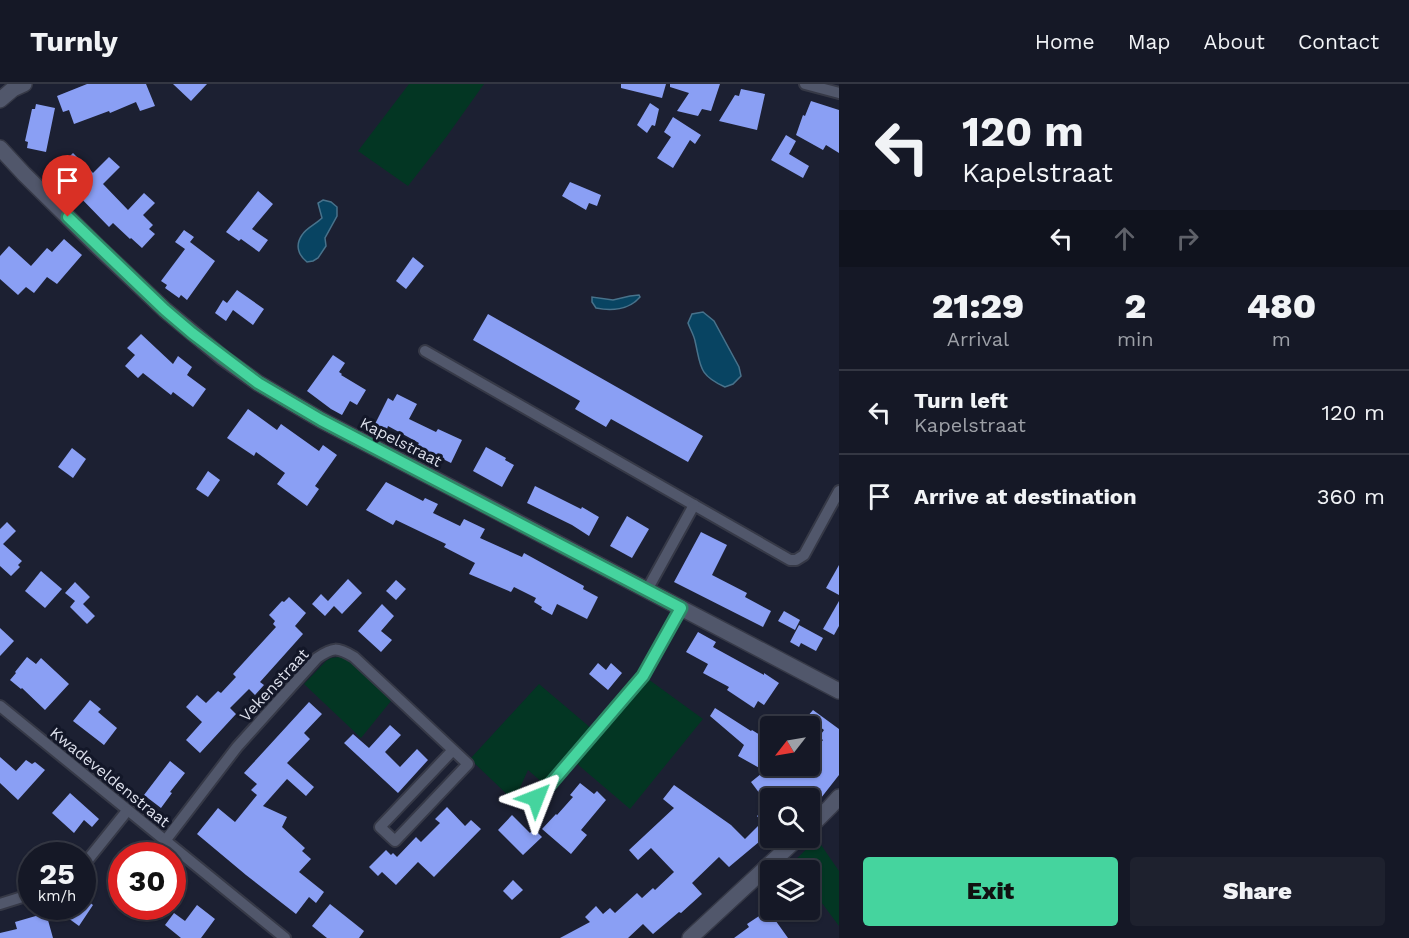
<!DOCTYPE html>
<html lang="en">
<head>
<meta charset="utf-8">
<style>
	body { margin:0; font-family:"Work Sans",sans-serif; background:#1e212e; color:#f1f3f6; height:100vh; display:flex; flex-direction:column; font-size:22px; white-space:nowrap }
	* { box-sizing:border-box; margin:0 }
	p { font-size:20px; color:#9da0a7 }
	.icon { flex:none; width:33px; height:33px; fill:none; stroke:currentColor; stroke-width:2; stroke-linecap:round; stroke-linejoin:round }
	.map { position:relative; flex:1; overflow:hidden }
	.side { display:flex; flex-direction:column; background:#151826; width:570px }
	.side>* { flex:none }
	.top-card { background:#151826; color:#f1f3f6; overflow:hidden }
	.needle { width:39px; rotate:239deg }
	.buttons { position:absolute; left:760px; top:632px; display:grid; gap:12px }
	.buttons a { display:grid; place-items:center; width:60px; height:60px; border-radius:6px; background:#151826; box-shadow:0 2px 4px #0004,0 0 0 2px #343743; font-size:30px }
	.speed { position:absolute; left:18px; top:758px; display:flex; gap:12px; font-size:30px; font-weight:700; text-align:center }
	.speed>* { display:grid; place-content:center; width:78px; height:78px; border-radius:50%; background:#151826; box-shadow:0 2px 4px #0004,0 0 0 2px #343743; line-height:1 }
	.speed small { font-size:15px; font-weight:400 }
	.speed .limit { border:9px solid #d22; background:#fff; color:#111 }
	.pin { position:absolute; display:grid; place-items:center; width:51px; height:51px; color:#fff; margin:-62px -26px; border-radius:50% 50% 50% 0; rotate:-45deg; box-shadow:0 0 6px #0007 }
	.pin .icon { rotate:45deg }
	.me { position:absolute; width:66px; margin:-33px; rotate:45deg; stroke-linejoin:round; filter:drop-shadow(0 0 4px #0008) }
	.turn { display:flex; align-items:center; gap:21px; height:126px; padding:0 24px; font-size:27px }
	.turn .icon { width:78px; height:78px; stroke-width:2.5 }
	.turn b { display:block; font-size:42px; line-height:51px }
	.lanes { display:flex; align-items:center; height:57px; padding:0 24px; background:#0003; justify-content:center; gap:30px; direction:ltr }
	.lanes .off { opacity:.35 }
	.eta { display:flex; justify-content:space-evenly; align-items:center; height:102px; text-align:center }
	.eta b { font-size:36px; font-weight:800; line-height:42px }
	.button { display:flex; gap:12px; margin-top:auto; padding:12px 24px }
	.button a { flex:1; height:69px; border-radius:6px; background:#45d49e; color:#111; font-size:24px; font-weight:800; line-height:69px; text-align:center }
	.button a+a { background:#1e212e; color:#f1f3f6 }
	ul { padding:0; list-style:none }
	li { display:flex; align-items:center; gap:18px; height:84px; padding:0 24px; border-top:2px solid #343743 }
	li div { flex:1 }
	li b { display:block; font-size:22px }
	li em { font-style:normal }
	header { display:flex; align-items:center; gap:36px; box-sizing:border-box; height:84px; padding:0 30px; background:#151826; border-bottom:2px solid #343743 }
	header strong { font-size:28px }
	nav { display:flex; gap:33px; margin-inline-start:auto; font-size:21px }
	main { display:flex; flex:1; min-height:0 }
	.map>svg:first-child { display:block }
	.green { fill:#033623 }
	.water { fill:#084462; stroke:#48728b; stroke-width:1.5 }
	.building { fill:#8a9ff4 }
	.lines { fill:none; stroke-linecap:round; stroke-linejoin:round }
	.street-casing { stroke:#363947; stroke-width:14 }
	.secondary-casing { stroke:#363947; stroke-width:18 }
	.street { stroke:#51576b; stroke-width:10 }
	.secondary { stroke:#51576b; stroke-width:15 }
	.route-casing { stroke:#2d8a67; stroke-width:15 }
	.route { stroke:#45d49e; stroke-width:10 }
	.labels { text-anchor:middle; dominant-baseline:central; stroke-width:6; stroke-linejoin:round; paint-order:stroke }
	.street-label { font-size:16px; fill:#dcdfeb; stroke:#131728 }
</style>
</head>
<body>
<header>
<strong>Turnly</strong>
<nav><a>Home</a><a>Map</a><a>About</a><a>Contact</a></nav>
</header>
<main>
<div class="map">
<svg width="839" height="854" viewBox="0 0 839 854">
	<rect width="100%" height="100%" fill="#1c2032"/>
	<!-- green -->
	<g class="green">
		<polygon points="409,0 484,0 447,52 408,102 358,67"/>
		<polygon points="339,573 351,577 391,617 361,654 304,600 326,577 331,574"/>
		<polygon points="648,595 703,635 630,725 576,679"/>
		<polygon points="539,600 592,645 545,701 528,686 514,717 470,675"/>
		<polygon points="817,755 839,787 839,842 810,803 810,786 797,786 792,779"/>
	</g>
	<!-- water -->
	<g class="water">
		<path d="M323 116 331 118 337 123V132L325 154 326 162 318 174 313 177 307 178C298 171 295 161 302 151 306 144 316 140 322 134L318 119Z"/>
		<path d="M639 211 640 213C629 226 611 227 596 224L592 218V213L613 216 630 212Z"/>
		<path d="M703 228 714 237 739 283 741 292 733 300 725 303C698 291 701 282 695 257 694 251 690 245 688 239L692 230Z"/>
	</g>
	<!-- building -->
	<g class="building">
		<polygon points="87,0 146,0 155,22 140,27 136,18 110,29 109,27 74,40 69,26 63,28 57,12"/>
		<polygon points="173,0 207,0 191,17"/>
		<polygon points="621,0 666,0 662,14 621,4"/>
		<polygon points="670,0 720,0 711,27 702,25 698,32 677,27 689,9 670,3"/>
		<polygon points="741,5 765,10 757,46 719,37 735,11 739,12"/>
		<polygon points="811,17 839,26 839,69 826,61 823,66 796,51 803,31 805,32"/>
		<polygon points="650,19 659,25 655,42 652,41 647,49 637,41"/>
		<polygon points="36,20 55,24 46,68 27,64 28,58 25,57 32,25 35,25"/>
		<polygon points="673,33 701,51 695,60 690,56 673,84 657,74 671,53 664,48"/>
		<polygon points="786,51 796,57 789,70 809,82 803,94 771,76"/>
		<polygon points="73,69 93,89 109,73 120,83 103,100 128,126 144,109 155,119 143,131 153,141 149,145 155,150 142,164 131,154 130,155 113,139 109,143 74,107 73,108 50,86 62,74 65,77"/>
		<polygon points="570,98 601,111 597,122 589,119 586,126 562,112"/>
		<polygon points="258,107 273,120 252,145 268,156 259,168 241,155 239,157 226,148"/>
		<polygon points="184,146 194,153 190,158 215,177 187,216 181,211 179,214 165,204 167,201 161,197 185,165 175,158"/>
		<polygon points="64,155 82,171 57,200 47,193 34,209 26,203 18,211 0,195 0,172 9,162 31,182 47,164 52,168"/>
		<polygon points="413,173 424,182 406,205 396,197"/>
		<polygon points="237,206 264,225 253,241 233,226 226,237 215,229 223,216 227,219"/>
		<polygon points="488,230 703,352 688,378 611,335 606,343 575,325 580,317 473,256"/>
		<polygon points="141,250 173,280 178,272 192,283 187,291 206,305 193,323 173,308 171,311 143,289 138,294 125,282 135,271 127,264"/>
		<polygon points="333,271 345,279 339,288 342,290 341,291 366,306 357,321 350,317 342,331 331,325 307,307"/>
		<polygon points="397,310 417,320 409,335 436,348 438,345 462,356 451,379 417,362 419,359 388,342 387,345 375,340 388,314 393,317"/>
		<polygon points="248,325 277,346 281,340 319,367 323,361 337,371 315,402 319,405 307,422 277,400 285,389 256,368 254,372 227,354"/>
		<polygon points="486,363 506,374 505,376 514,381 502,403 473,387"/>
		<polygon points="72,364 86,375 73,394 58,383"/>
		<polygon points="208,387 220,396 208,413 196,405"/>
		<polygon points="386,398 423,417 425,414 438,420 433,429 460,442 464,435 485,445 480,454 522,473 524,469 584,502 583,505 598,513 587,535 557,520 552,531 541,525 542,523 534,518 536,514 514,503 511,508 469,490 475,479 444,463 446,460 396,436 393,441 366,426"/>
		<polygon points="535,402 581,425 582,423 599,433 589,452 572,441 527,419"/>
		<polygon points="627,432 649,445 632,474 610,462"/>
		<polygon points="7,438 16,447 3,460 22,477 18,481 20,483 11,492 0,482 0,445"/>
		<polygon points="701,448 727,461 712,491 747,509 745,513 771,527 763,543 674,498"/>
		<polygon points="839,481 839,511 826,504"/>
		<polygon points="41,487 62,505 45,524 25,507"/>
		<polygon points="348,495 362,509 342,530 334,522 325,532 312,520 321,510 328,517"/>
		<polygon points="396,496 406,505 396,516 386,507"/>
		<polygon points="75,498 90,513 83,520 95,532 87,540 70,523 75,517 65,509"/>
		<polygon points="289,513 306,529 295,542 303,550 260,598 264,601 255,611 249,605 230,624 236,630 200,669 186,656 202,638 186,623 197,611 206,619 218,607 221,609 236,593 233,590 276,543 273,540 275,537 269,531 282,517 284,518"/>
		<polygon points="839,517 839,542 834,551 823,545"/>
		<polygon points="382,520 394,532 381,547 392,556 381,568 358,547"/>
		<polygon points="784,527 800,536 795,546 778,537"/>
		<polygon points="799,541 823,554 816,567 801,559 799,563 790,558"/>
		<polygon points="0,544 14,557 0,572"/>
		<polygon points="698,548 716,558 713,563 764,591 764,589 779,599 764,621 758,617 754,624 727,606 729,603 703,589 708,580 686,568"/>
		<polygon points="27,573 36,580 41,574 69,600 45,626 22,604 21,605 10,596 16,589 15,588"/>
		<polygon points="598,579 606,586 611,579 622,589 608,606 589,590"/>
		<polygon points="90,616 101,625 98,628 117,644 104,661 73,637"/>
		<polygon points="309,618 322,630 304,649 310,655 287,679 314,703 306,712 287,695 263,722 287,733 282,743 305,764 302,767 311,775 299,788 324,808 316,819 309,813 296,830 246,791 197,750 218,724 235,738 257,711 251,706 257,700 244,689"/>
		<polygon points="715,624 751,647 752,646 771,658 771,671 763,686 738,672 744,661 710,632"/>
		<polygon points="813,626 839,645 839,691 810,728 810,714 763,714 751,698 772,681 795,691 803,681 810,681 810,672 823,656 819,653 824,646 807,633"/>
		<polygon points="390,641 401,651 385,668 400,683 417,665 428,676 398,709 344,659 353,650 369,664"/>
		<polygon points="0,673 16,687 26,676 32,680 35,678 45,686 18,716 0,699"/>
		<polygon points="170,677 185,689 170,708 172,709 161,724 144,711"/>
		<polygon points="580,699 594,710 597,707 606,716 581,746 587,751 571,770 542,745 556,730 557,731 573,713 570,711"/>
		<polygon points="674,701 731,741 745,755 762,738 757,732 771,719 771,748 729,783 719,773 692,799 702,810 681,829 679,828 653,850 643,840 628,854 560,854 590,838 585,833 596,822 603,830 610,824 615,829 637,809 642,814 653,804 655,806 674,788 651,764 638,776 629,766 674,724 663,715"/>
		<polygon points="70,709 99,735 92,743 84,736 74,749 52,729"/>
		<polygon points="447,723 465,742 471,736 481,745 434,793 418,778 396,801 382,788 378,792 369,783 386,766 391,771 393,769 397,773 416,753 421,758 440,739 435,735"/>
		<polygon points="512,731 530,749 534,745 542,753 523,771 498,746"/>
		<polygon points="513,796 523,806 512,816 503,807"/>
		<polygon points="84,814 93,821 79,842 68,834 76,822 82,822"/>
		<polygon points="330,820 364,847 359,854 327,854 312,842"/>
		<polygon points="197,821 215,835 201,854 181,854 165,841 174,829 185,837"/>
		<polygon points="768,826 788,854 734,854 749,843 747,840"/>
		<polygon points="46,829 53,854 0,854 0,849 17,845 15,838"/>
	</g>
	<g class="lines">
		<defs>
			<g id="street">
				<polyline points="805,0 839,9"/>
				<polyline points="425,267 790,476 796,476 804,471 839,407"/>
				<polyline points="647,506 694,421"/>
				<polyline points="0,622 285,854"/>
				<polyline points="536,714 547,704 643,592 681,524"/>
				<path d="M165 757 237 663 317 574C333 563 337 563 354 573L468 680 395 757 380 743 453 666"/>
				<polyline points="82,783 127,727"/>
				<polyline points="0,820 32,810"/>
			</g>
			<g id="secondary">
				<polyline points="0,16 13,5 24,0"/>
				<polyline points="0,64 24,90 97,162 165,226 223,274 258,299 321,336 483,420 839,607"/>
				<polyline points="810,743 830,723 839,713"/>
				<polyline points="690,854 799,753"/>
			</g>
		</defs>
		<!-- street casing -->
		<use href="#street" class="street-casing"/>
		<!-- secondary casing -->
		<use href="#secondary" class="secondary-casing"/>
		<!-- street -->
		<use href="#street" class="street"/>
		<!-- secondary -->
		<use href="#secondary" class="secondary"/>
	</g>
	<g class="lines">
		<defs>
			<polyline id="route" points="68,133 165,226 192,249 258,299 321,336 681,524 643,592 547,704 536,714"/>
		</defs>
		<!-- route casing -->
		<use href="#route" class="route-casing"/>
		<!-- route -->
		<use href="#route" class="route"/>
	</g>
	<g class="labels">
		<!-- street labels -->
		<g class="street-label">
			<text transform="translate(401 358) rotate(27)">Kapelstraat</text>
			<text transform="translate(274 601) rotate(-47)">Vekenstraat</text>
			<text transform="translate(110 693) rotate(39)">Kwadeveldenstraat</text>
		</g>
	</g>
</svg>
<div class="buttons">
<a><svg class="needle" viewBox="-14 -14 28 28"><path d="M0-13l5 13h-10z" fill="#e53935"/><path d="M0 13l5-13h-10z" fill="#9da0a7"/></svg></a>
<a><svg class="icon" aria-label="search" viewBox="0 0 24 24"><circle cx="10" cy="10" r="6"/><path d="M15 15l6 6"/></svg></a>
<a><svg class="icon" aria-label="layers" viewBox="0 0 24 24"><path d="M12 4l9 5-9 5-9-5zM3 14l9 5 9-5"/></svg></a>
</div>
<div class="speed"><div>25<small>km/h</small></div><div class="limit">30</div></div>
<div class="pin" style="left:68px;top:133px;background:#d93025"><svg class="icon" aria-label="arrive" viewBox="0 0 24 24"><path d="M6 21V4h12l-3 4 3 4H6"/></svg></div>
<svg class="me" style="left:536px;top:714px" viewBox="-20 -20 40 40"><path d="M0-17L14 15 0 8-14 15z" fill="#45d49e" stroke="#fff" stroke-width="4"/></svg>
</div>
<section class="side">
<div class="top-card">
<div class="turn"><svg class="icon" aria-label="left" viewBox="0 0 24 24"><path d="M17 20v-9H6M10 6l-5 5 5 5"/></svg><div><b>120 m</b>Kapelstraat</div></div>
<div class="lanes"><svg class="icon" aria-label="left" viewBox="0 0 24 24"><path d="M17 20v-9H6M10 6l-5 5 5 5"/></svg><svg class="icon off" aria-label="ahead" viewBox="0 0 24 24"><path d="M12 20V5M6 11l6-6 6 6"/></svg><svg class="icon off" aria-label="right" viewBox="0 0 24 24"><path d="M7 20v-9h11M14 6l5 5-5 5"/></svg></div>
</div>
<div class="eta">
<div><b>21:29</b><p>Arrival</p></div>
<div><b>2</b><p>min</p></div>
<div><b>480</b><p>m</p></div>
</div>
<ul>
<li><svg class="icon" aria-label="left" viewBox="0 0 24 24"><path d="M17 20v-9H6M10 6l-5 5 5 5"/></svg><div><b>Turn left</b><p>Kapelstraat</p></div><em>120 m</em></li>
<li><svg class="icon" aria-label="arrive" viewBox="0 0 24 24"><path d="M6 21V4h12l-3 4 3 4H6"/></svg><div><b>Arrive at destination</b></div><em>360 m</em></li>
</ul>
<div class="button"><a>Exit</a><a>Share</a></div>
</section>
</main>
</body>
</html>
